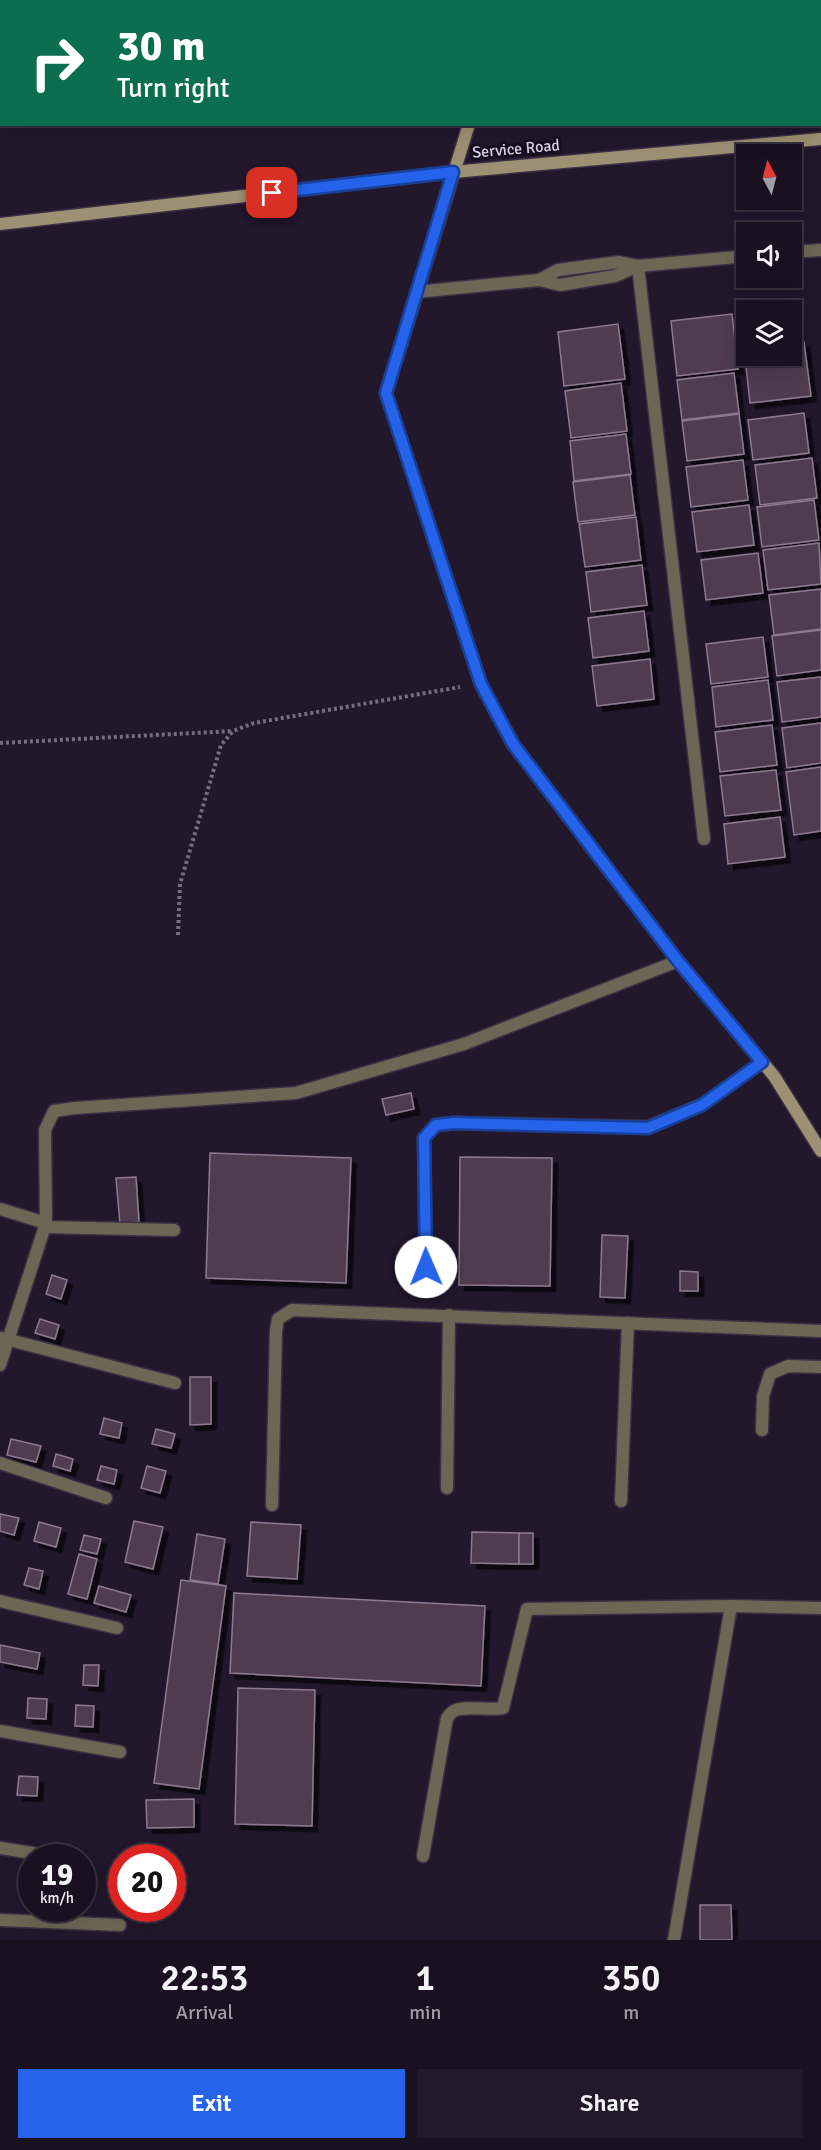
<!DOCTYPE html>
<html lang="en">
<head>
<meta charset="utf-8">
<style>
	body { margin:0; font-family:Signika,sans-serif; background:#231a29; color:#f1f3f6; height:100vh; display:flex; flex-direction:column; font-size:22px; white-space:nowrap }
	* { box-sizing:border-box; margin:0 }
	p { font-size:20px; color:#9f9da5 }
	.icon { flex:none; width:33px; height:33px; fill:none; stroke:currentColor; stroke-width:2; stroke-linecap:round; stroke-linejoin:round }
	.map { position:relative; height:1940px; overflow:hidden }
	.panel { display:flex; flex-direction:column; background:#1a1120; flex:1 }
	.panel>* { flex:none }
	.guide { position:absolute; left:0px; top:0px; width:822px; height:126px; box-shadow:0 6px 24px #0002,0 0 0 2px #38313e; background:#0b6e4f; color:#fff; overflow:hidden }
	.needle { width:39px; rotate:353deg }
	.buttons { position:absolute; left:736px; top:144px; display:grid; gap:12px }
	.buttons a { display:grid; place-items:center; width:66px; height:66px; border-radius:0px; background:#1a1120; box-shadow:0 6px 24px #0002,0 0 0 2px #38313e; font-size:30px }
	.speed { position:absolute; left:18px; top:1844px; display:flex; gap:12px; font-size:30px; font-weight:700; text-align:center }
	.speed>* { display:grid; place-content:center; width:78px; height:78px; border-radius:50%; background:#1a1120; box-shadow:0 6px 24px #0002,0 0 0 2px #38313e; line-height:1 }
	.speed small { font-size:15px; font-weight:400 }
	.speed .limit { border:9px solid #d22; background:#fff; color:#111 }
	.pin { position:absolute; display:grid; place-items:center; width:51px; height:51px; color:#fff; margin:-26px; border-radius:12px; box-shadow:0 3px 9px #0006 }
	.me { position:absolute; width:66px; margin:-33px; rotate:359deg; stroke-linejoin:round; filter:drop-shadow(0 0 4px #0008) }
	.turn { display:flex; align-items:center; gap:21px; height:126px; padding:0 18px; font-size:27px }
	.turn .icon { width:78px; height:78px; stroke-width:2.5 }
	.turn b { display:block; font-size:42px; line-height:51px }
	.eta { display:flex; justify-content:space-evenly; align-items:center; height:102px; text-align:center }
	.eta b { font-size:36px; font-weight:600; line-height:42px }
	.button { display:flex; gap:12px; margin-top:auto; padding:12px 18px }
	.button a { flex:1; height:69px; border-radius:0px; background:#2563eb; color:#fff; font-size:24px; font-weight:600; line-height:69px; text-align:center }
	.button a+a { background:#231a29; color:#f1f3f6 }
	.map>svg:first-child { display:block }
	.building { fill:#4d3c4f; stroke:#8e7a90; stroke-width:1.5; filter:url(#shadow) }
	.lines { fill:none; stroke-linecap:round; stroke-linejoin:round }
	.lane-casing { stroke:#3c3144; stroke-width:15 }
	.street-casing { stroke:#3c3144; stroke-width:15 }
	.secondary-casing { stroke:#3c3144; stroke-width:15 }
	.path { stroke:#766d7e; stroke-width:4; stroke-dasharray:3 3; stroke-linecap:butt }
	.lane { stroke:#6d6654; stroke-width:12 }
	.street { stroke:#6d6654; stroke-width:12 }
	.secondary { stroke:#9c9173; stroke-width:12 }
	.route-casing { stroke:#184099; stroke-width:15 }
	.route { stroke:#2563eb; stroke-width:10 }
	.labels { text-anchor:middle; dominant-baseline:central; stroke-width:6; stroke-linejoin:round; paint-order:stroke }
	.street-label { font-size:16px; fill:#dad3e1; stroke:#180e21 }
</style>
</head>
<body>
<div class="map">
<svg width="821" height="1940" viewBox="0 0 821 1940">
	<defs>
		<filter id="shadow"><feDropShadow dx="5.5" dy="5.5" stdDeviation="0" flood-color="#0009"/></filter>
	</defs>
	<rect width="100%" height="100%" fill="#22172b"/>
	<!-- building -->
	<g class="building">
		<polygon points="732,314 738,369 677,376 671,321"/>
		<polygon points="618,324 625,379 564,386 558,332"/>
		<polygon points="804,342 811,396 750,403 744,348 747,348 747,356 792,356 792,343"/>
		<polygon points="734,373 739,413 682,420 677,380"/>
		<polygon points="621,383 627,431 571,438 565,391"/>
		<polygon points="804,413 809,453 753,460 748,420"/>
		<polygon points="739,414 744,454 687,461 682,421"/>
		<polygon points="626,434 631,474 574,481 570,441"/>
		<polygon points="812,458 817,498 760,505 755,465"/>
		<polygon points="743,460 748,500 691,507 686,467"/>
		<polygon points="630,475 635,515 578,522 573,482"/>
		<polygon points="814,500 819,540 762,547 757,507"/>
		<polygon points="749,505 754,545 697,552 692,512"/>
		<polygon points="636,517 641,560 585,567 579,524"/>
		<polygon points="819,543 821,584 768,590 763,550"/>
		<polygon points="758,553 763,593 706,600 701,560"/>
		<polygon points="642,565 647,605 591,612 586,572"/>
		<polygon points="821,589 821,629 774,635 769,595"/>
		<polygon points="644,611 649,651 593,658 588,618"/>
		<polygon points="821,630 821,670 777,676 772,636"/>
		<polygon points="763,637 768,677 711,684 706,644"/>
		<polygon points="650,659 654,699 597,706 592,666"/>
		<polygon points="821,677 821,717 782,722 777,682"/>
		<polygon points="768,680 773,720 716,727 712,687"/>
		<polygon points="821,723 821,763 787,768 782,728"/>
		<polygon points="772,725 777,765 720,772 715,732"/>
		<polygon points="821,767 821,831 794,835 786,772"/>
		<polygon points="776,770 781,810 725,816 720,776"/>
		<polygon points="780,817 785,857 728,864 724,824"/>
		<polygon points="411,1093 414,1109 386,1115 382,1099"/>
		<polygon points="210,1153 351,1158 346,1283 206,1278"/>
		<polygon points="460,1157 552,1158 550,1286 459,1285"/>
		<polygon points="136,1177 139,1222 120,1224 116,1178"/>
		<polygon points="602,1235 628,1236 625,1298 600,1297"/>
		<polygon points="680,1271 698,1272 698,1291 680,1291"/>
		<polygon points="52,1275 67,1280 61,1299 46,1294"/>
		<polygon points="40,1319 59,1325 55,1339 35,1333"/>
		<polygon points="190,1377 211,1377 211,1424 190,1425"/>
		<polygon points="104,1418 122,1423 119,1438 100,1434"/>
		<polygon points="156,1429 175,1434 171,1448 152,1444"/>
		<polygon points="11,1439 41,1446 36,1462 7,1455"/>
		<polygon points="56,1454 73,1459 70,1471 53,1466"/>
		<polygon points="101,1466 117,1470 114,1484 97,1480"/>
		<polygon points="147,1466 166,1471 160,1493 141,1488"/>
		<polygon points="0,1514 19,1518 14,1535 0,1531"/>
		<polygon points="134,1521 163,1527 153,1569 125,1562"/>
		<polygon points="39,1522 61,1528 56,1547 34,1541"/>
		<polygon points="251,1522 301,1525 297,1579 247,1576"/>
		<polygon points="472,1532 519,1533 519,1564 471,1563"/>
		<rect x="519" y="1533" width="14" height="31"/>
		<polygon points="197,1534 225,1539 218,1584 190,1580"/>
		<polygon points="84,1535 101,1539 97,1554 80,1550"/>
		<polygon points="79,1554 97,1559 87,1599 68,1594"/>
		<polygon points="29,1568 43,1571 39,1589 24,1585"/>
		<polygon points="181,1580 226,1586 199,1789 154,1783"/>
		<polygon points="99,1586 131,1595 126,1612 94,1603"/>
		<polygon points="234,1593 485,1606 481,1686 230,1673"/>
		<polygon points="0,1645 40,1653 37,1669 0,1662"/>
		<polygon points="84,1665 99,1665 98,1686 83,1685"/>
		<polygon points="238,1688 315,1690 312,1826 235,1824"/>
		<polygon points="28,1698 47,1699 46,1719 27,1718"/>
		<polygon points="76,1705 94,1706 93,1727 75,1726"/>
		<polygon points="19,1776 38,1777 37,1796 17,1795"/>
		<polygon points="194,1799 194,1827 147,1828 146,1800"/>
		<polygon points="700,1905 731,1905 732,1940 700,1940"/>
	</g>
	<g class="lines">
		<defs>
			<g id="lane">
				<polyline points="426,1267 424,1138 436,1125 454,1123 648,1127 702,1105 762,1062"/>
				<polyline points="762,1430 763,1396 770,1374 788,1366 821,1367"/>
				<path d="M423 1856 447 1718C449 1716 451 1712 454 1711 465 1705 490 1711 503 1708L527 1609 731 1606"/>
				<polyline points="674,1940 731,1606 821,1608"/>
			</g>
			<g id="street">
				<polyline points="792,252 821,250"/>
				<polyline points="638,266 704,839"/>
				<polyline points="539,280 560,285 615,276 638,266"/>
				<polyline points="416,292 539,280 558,270 619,262 638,266 747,256"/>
				<polyline points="0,1209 46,1223"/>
				<polyline points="44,1227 174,1230"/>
				<polyline points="2,1338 175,1383"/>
				<polyline points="0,1365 46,1223 45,1130 54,1111 75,1108 296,1093 464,1044 678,961"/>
				<polyline points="0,1463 106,1498"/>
				<polyline points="447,1488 449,1315"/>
				<polyline points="621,1501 628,1323"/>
				<polyline points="272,1505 276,1331 278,1319 292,1310 821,1331"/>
				<polyline points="0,1601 117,1628"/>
				<polyline points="0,1731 120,1752"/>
				<polyline points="0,1848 51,1856"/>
				<polyline points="0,1920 120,1925"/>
			</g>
			<g id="secondary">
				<polyline points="476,0 476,2"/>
				<polyline points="469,124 386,393 481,684 513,744 678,961 774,1076 821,1151"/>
				<polyline points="0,224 453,172 821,139"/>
			</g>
		</defs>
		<!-- lane casing -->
		<use href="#lane" class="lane-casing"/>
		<!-- street casing -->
		<use href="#street" class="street-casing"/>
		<!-- secondary casing -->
		<use href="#secondary" class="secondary-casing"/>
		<!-- path -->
		<g class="path">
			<polyline points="0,743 233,731"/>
			<polyline points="178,935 180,884 221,745 233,731 254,723 460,687"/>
		</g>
		<!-- lane -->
		<use href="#lane" class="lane"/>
		<!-- street -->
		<use href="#street" class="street"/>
		<!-- secondary -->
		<use href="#secondary" class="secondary"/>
	</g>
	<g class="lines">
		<defs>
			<polyline id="route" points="272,193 453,172 386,393 481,684 513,744 678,961 762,1062 702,1105 648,1128 454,1123 436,1125 424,1138 426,1267"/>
		</defs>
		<!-- route casing -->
		<use href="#route" class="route-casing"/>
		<!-- route -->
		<use href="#route" class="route"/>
	</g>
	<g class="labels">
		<!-- street labels -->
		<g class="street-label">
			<text transform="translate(516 149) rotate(-5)">Service Road</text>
		</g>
	</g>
</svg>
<div class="buttons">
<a><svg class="needle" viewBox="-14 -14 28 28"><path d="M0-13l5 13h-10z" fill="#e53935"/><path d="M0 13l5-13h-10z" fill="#9f9da5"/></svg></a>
<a><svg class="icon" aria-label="sound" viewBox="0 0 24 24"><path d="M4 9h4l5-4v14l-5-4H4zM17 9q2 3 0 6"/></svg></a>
<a><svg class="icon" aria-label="layers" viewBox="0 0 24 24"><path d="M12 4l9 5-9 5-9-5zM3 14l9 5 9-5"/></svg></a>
</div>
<div class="speed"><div>19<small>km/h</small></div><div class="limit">20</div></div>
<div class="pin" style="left:272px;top:193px;background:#d93025"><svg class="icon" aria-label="arrive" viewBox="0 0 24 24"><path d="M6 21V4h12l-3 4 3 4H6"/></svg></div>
<svg class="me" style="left:426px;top:1267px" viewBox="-20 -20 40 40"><circle r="19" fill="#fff"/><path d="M0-13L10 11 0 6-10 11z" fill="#2563eb"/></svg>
<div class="guide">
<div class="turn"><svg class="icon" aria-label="right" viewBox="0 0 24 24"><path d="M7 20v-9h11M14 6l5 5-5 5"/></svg><div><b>30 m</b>Turn right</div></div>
</div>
</div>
<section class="panel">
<div class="eta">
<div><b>22:53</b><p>Arrival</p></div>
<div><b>1</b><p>min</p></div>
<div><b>350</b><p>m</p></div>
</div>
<div class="button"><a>Exit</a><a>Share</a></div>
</section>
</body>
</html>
